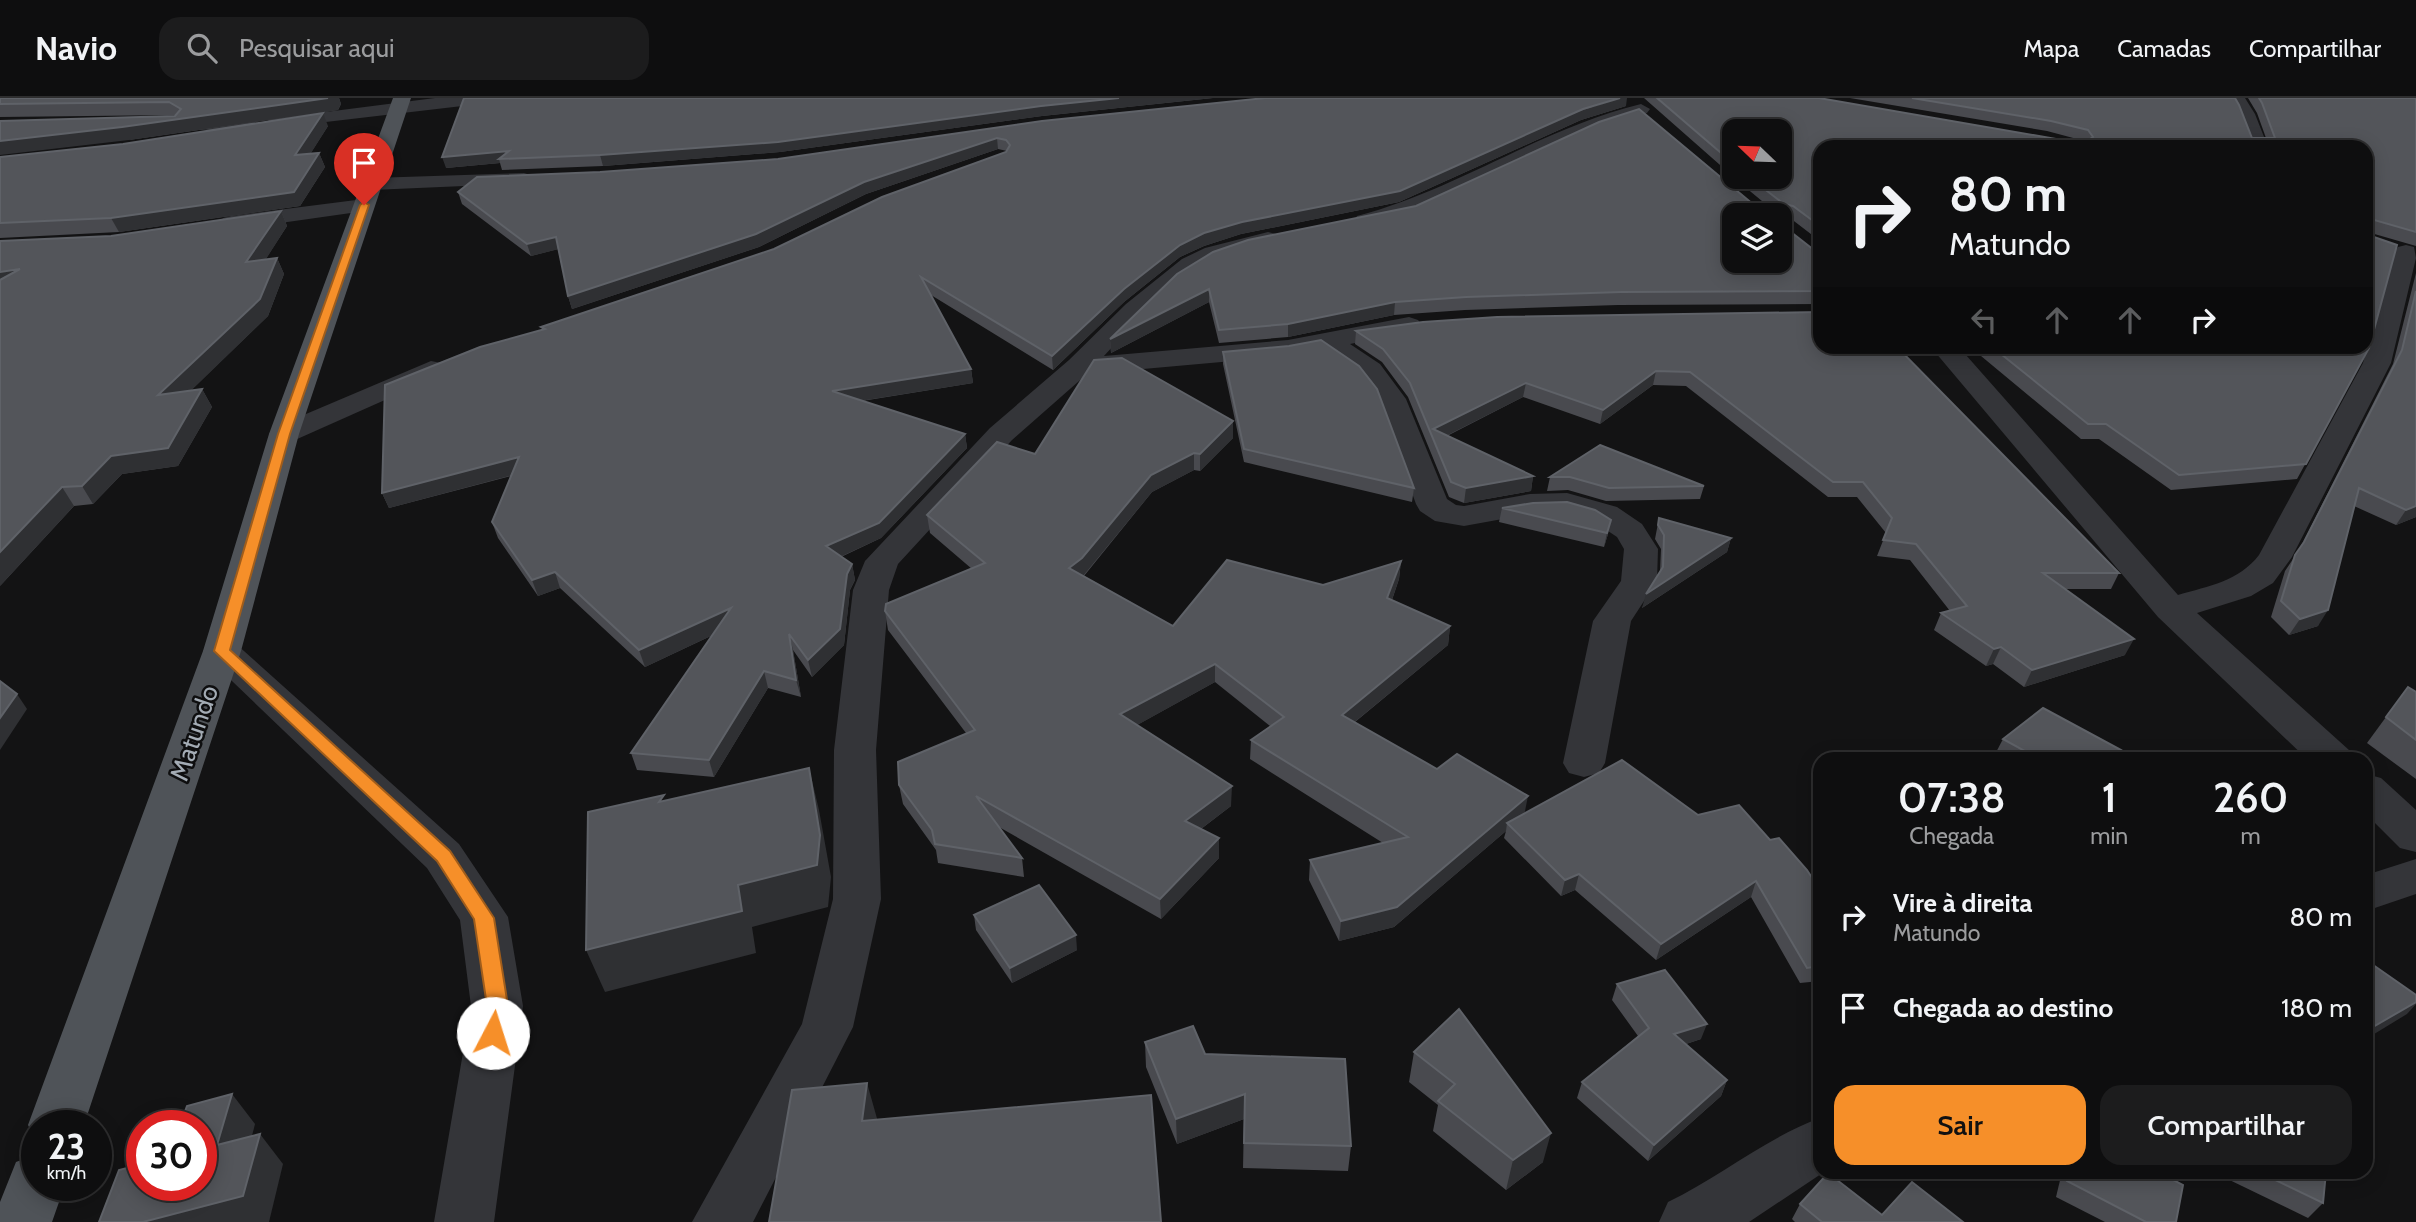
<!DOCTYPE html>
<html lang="pt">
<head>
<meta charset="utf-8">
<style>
	body { margin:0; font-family:Cabin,sans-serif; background:#1c1c1d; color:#f1f3f6; height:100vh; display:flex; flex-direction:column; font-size:26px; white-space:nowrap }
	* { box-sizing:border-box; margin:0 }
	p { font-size:23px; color:#9b9c9e }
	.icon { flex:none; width:38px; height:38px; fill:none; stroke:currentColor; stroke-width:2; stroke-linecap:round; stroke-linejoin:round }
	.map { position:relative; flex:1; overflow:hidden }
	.sheet { position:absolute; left:1813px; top:654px; width:560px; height:427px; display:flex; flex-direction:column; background:#0e0e0f; border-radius:21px; box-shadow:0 4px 18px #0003,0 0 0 2px #2e2e2f }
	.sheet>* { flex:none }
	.hud { position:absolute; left:1813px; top:42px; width:560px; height:214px; border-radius:21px; box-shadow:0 4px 18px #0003,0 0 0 2px #2e2e2f; background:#0e0e0f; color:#f1f3f6; overflow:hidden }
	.needle { width:46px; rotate:293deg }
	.tools { position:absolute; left:1722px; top:21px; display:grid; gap:14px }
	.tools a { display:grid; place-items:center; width:70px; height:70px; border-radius:14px; background:#0e0e0f; box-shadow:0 4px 18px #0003,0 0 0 2px #2e2e2f; font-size:35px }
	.speed { position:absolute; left:21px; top:1012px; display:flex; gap:14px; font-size:35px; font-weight:700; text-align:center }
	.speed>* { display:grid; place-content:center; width:91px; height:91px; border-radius:50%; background:#0e0e0f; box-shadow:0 4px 18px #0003,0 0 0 2px #2e2e2f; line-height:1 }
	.speed small { font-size:18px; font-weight:400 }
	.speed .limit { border:10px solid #d22; background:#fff; color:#111 }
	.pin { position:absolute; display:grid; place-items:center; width:60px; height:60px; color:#fff; margin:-72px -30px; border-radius:50% 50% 50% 0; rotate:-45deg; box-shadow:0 0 7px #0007 }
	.pin .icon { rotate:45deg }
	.me { position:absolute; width:77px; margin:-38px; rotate:5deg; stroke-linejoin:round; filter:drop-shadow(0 0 5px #0008) }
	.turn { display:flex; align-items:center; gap:24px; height:147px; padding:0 21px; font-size:32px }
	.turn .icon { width:91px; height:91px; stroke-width:2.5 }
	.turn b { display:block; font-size:49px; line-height:60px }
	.lanes { display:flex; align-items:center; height:66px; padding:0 21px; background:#0003; justify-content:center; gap:35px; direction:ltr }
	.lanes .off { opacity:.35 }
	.eta { display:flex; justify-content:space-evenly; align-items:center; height:119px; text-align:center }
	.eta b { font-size:42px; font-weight:600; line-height:49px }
	.cta { display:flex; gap:14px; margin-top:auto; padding:14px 21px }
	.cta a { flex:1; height:80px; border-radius:21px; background:#f68f29; color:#111; font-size:28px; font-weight:600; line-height:80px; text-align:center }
	.cta a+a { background:#1c1c1d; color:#f1f3f6 }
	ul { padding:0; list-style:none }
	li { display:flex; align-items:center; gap:21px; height:91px; padding:0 21px }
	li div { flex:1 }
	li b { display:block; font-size:26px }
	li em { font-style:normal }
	header { display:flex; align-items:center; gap:42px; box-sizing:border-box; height:98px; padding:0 35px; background:#0e0e0f; border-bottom:2px solid #2e2e2f }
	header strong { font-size:33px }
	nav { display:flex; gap:38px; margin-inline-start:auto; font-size:24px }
	.search { width:490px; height:63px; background:#1c1c1d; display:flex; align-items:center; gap:18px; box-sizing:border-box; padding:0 24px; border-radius:21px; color:#9b9c9e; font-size:26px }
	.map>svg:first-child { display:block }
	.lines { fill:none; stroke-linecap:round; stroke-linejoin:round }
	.minor { fill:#343539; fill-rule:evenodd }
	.major { fill:#4f5358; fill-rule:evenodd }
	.wall { fill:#494a4f; fill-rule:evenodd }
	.shaded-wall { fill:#2f3033 }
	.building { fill:#53555a; stroke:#5f6268; stroke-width:2; fill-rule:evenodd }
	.route { fill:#f68f29; stroke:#a05d1b; stroke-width:2 }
	.labels { text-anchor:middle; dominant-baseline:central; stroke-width:5; stroke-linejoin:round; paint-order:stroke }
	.street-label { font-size:26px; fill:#a4acb5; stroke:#0e0e0f }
</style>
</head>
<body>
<header>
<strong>Navio</strong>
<div class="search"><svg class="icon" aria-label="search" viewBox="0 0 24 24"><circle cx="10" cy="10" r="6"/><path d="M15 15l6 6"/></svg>Pesquisar aqui</div>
<nav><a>Mapa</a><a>Camadas</a><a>Compartilhar</a></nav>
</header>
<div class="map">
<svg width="2416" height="1124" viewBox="0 0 2416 1124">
	<rect width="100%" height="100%" fill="#131314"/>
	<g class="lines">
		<!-- minor -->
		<g class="minor">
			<polygon points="435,0 497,0 488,5 266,31 258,35 179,30 170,25 179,20 263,25 271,21"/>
			<polygon points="2227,0 2245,0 2255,16 2268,49 2248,49 2237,16"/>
			<path d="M1641 6 1650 11 1647 15 1596 32 1414 117 1365 130 1357 128 1354 123 1357 118C1456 92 1542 30 1641 6Z"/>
			<polygon points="524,75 531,77 534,81 531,85 372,92 365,90 362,86 365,82 372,80"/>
			<polygon points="364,101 372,102 375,107 372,112 231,132 223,130 220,125 223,120 231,118"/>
			<path d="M1268 134 1276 136 1279 141 1276 146C1257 151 1236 154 1219 161 1174 180 1137 223 1104 258L1288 242 1409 219 1418 222 1422 227 1418 232 1350 246 1380 266 1406 301 1447 401 1456 407 1464 408 1530 396 1567 395 1617 409 1642 426 1658 451 1657 483 1631 523 1605 665 1599 675 1584 679 1569 675 1563 665 1593 523 1621 483 1624 451 1617 439 1593 423 1565 415 1530 416 1464 428 1435 423 1420 413 1416 406 1378 302 1360 278 1322 252 1288 258 1087 276 1012 342 898 466 889 492 876 652 881 801 853 929 753 1124H692L802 926 833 801 834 652 853 492 865 463 990 330 1069 262 1126 206 1182 161 1205 150Z"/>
			<path d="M2406 147 2414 149 2416 160 2391 265 2292 459 2273 485 2251 498 2197 515 2349 652 2355 662H2308L2158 519 1930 248H1958L2178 497C2209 488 2239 483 2259 457L2363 265 2394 154 2398 149Z"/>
			<polygon points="431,263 441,265 445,271 441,277 295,342 284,345 273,342 269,336 273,330"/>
			<polygon points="222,541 235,545 459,746 508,819 523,908 494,1124 434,1124 471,908 460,822 427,770 209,561 203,553 209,545"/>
			<polygon points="2366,676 2381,680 2416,712 2416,754 2400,750 2366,716"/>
			<polygon points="2416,761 2416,796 2366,813 2366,777"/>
			<path d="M1820 1020V1074H1824L1749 1124H1659L1668 1104C1720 1079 1766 1040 1820 1020Z"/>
		</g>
		<!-- major -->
		<g class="major">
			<polygon points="393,0 411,0 299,336 241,553 84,1027 37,1027 37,1045 28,1027 203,553 269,336"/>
			<polygon points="37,1056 37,1087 65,1087 52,1124 0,1124 0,1104 16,1064"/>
		</g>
	</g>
	<!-- wall -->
	<g class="wall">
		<polygon points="0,0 339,0 341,6 338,12 129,42 176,17 0,19"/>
		<polygon points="464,0 1213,0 1042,18 780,54 603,68 502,72 500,65 446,70"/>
		<path d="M1644 0H1819L2056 41H2077L2047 33 1850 0H2235L2239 7 2252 40H2266L2257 15 2248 0H2416V148L2371 135V138L2397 147 2369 250 2297 381 2171 392 2099 341H2081L1969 248H2366V49H1820V143L1790 120 1781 118 1782 127 1814 152 1820 153V206L1618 207 1465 212 1394 217 1288 239 1219 245 1209 204 1111 255 1110 241 1177 176 1213 154 1248 142 1416 108 1599 24 1639 11 1754 107 1768 108 1745 89ZM1734 33H1780V79H1734ZM1734 117H1780V163H1734Z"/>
		<polygon points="1626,8 1581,22 1399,104 1241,136 1204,148 1180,159 1124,204 1053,272 931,197 971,271 973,285 862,303 965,336 967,350 881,440 841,459 852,466 855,482 850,492 844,547 812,579 793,552 801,599 768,590 714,679 637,672 631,655 713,537 645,569 560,490 538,498 498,440 492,424 511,378 389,410 382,395 543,232 541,229 774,151 1006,54 1007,53 998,51 866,96 759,149 572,211 568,198 558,151 531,158 462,106 458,94 600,74 778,61 1042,23"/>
		<polygon points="328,28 310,56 319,55 325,69 300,108 119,134 0,140 0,59"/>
		<polygon points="281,113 287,128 265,162 277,160 284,176 268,218 190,293 202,291 212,309 178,368 122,376 93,406 74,408 0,488 111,138"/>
		<polygon points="2416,175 2416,419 2396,427 2354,408 2318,528 2289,537 2271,519 2285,473 2299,452 2393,266"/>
		<polygon points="1820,214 2119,475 2111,491 2065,491 2125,557 2024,589 1993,566 1986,568 1934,532 1941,515 1950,513 1910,462 1877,458 1886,435 1857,399 1828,399 1686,288 1653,287 1600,326 1523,299 1447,338 1533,378 1531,393 1464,405 1449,399 1408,299 1382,264 1355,246 1356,233"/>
		<polygon points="1223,254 1414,390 1412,404 1244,364 1223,266"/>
		<polygon points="1233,323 1233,340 1200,373 1194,372 1152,394 1084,478 1173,528 1323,487 1401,463 1399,481 1392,502 1450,528 1448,547 1355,624 1437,671 1525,715 1698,717 1770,742 1820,792 1820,883 1800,885 1751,799 1656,862 1575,792 1561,798 1504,740 1506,733 1394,829 1339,843 1309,782 1310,762 1383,745 1250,661 1251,642 1270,628 1215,584 1137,627 1231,708 1201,731 1219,740 1219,760 1161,821 999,729 1022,760 1024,779 938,765 936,752 903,706 899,687 966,635 888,532 885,513 972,471 930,435 927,417 1035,356"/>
		<polygon points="1600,347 1704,388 1700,401 1606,403 1568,392 1547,393 1550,379"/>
		<polygon points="1567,404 1608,436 1604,449 1499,424 1502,410"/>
		<polygon points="1659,420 1731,440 1727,454 1642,510 1660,474 1661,451 1655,441"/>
		<polygon points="2408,589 2416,594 2416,681 2367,645"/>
		<polygon points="2003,641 2121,652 2116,662 1992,662"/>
		<polygon points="974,817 1077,852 1012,885 976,832"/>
		<polygon points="1617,886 1701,941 1686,946 1727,982 1721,998 1648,1063 1577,1000 1582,984 1638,938 1612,902"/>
		<polygon points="1459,911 1543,1064 1506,1092 1433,1033 1438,1007 1409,984 1414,954"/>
		<polygon points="1145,944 1205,956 1351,1048 1348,1073 1243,1070 1244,1021 1177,1046 1146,969"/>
		<polygon points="2062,1074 2158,1074 2176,1124 2105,1124 2056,1099"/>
		<polygon points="2213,1074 2326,1074 2323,1105 2308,1120"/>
		<polygon points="1800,1106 1882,1117 1963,1124 1795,1124 1792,1121"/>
	</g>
	<!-- shaded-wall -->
	<g class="shaded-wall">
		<polygon points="328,0 339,0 341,6 338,12 129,42 0,57 0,43"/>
		<polygon points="1119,0 1213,0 1042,18 780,54 603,68 600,57"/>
		<polygon points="1620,0 1627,0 1626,8 1581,22 1399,104 1241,136 1204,148 1180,159 1124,204 1053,272 1052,258 1124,191 1180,147 1204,135"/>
		<polygon points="323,15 328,28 301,71 295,57"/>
		<polygon points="997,40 998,51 866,96 759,149 572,211 568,198 864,84"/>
		<polygon points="509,53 499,61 500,65 446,70 442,59"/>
		<polygon points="319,55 325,69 300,108 119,134 111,120"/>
		<polygon points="281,113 287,128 254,180 246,164"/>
		<polygon points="556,139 559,151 531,158 527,146"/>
		<polygon points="277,160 284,176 268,218 168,315 158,297"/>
		<polygon points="20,171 0,191 0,174"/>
		<polygon points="1209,191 1209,204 1111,255 1110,241"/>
		<polygon points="1395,204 1394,217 1288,239 1288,226"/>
		<polygon points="971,271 973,285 835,307 832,293"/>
		<polygon points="1656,273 1653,287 1600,326 1603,312"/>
		<polygon points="1526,285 1523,299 1434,344 1433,331"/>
		<polygon points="202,291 212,309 178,368 122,376 93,406 82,388 111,358"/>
		<polygon points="1233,323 1233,340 1200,373 1200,356"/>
		<polygon points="965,336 967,350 881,440 829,464 826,448"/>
		<polygon points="1194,355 1194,372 1152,394 1083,478 1069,470 1151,377"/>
		<polygon points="519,359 524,374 389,410 382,395"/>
		<polygon points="1533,378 1531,393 1464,405 1466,390"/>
		<polygon points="62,389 74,408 0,488 0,454"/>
		<polygon points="2416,408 2416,419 2396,427 2406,412"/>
		<polygon points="1611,422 1608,436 1604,449 1607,435"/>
		<polygon points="1731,440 1727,454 1642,510 1646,496"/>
		<polygon points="1401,463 1399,481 1386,519 1387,500"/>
		<polygon points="852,466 855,482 850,492 844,547 812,579 808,562"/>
		<polygon points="555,474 560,490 538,498 532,482"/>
		<polygon points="731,510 736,526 645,569 639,552"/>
		<polygon points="2328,512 2318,528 2289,537 2300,521"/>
		<polygon points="1450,528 1448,547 1340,636 1342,617"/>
		<polygon points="789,536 793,552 801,599 796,582"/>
		<polygon points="2134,541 2125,557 2024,589 2032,572"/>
		<polygon points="2001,549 1993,566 1986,568 1994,551"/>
		<polygon points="1215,566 1215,584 1121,636 1120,616"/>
		<polygon points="764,573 768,590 714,679 709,662"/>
		<polygon points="17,596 27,611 0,652 0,620"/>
		<polygon points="2121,652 2116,662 2110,662"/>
		<polygon points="809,670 819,712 831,779 828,809 752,829 756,855 605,894 586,852"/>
		<polygon points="1232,688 1231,708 1185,743 1185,723"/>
		<polygon points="1528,698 1524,718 1507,725 1506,733 1394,829 1339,843 1341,823"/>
		<polygon points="1219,740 1219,760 1161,821 1160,801"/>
		<polygon points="1579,776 1575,792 1561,798 1565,782"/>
		<polygon points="1756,783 1751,799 1656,862 1661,846"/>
		<polygon points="1076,837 1077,852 1012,885 1010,870"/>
		<polygon points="2416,904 2416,906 2407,916 2366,941 2366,933"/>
		<polygon points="1707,926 1701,941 1668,952 1674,936"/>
		<polygon points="1727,982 1721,998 1648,1063 1654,1047"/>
		<polygon points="867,985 878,1024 862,1023"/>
		<polygon points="232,996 255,1026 242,1077 217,1047"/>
		<polygon points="1245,996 1244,1021 1177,1046 1176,1021"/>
		<polygon points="1551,1035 1543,1064 1506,1092 1513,1062"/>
		<polygon points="260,1036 283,1066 269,1124 143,1124"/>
	</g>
	<!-- building -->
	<g class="building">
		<polygon points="0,0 328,0 122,29 0,43 0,23 175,18 181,11 169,4 0,6"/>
		<polygon points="464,0 1119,0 1041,8 778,44 600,57 499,61 509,53 442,59"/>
		<polygon points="1265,0 1620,0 1583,11 1400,93 1242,124 1204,135 1180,147 1124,191 1052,258 921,179 971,271 832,293 965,336 879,425 826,448 852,466 847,476 840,531 808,562 789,536 796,582 764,573 709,662 631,655 731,510 639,552 555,474 532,482 492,424 519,359 382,395 385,287 480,249 545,231 541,229 774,151 882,99 1006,54 1010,47 1006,42 997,40 864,84 756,136 568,198 556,139 527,146 458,94 477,79 600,74 778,61 1042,23"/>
		<polygon points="1657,0 1819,0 2056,41 2090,41 2093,39 2088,32 2051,23 1912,0 2235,0 2239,7 2252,40 2275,40 2262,5 2259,0 2416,0 2416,134 2371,121 2371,138 2397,147 2369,250 2306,366 2179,377 2106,326 2088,326 1991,248 2366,248 2366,49 1820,49 1820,128 1793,108 1784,106 1749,79 1780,79 1780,33 1734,33 1734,66"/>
		<path d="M1639 11 1754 107 1781 108 1782 127 1814 152 1820 153V193L1621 194 1466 199 1395 204 1288 226 1219 232 1209 191 1110 241 1177 176 1213 154 1248 142 1416 108 1599 24ZM1734 117H1780V163H1734Z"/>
		<polygon points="323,15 295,57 319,55 294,94 111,120 0,125 0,59 123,46"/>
		<polygon points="281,113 246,164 277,160 260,201 158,297 202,291 168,350 111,358 82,388 62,389 0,454 0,182 20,171 0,174 0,143 111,138"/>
		<polygon points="2416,193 2416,408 2406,412 2359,390 2328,512 2300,521 2281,503 2295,457 2304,444 2402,252"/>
		<polygon points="1820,214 1820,248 1896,248 2119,475 2043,475 2134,541 2032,572 2001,549 1994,551 1941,515 1967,508 1916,446 1883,442 1892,420 1863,384 1833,384 1690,274 1656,273 1603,312 1526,285 1433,331 1533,378 1466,390 1451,384 1410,285 1383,251 1356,233 1423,224 1497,219"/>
		<polygon points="1321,242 1359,268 1377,291 1414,390 1244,351 1223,254 1289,248"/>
		<polygon points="1122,260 1233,323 1200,356 1194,355 1151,377 1082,460 1069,470 1173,528 1227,462 1323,487 1401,463 1387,500 1450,528 1342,617 1437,671 1457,656 1528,698 1397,809 1341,823 1310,762 1408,739 1251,642 1284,619 1215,566 1120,616 1232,688 1185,723 1219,740 1160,801 976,698 1022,760 935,746 932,732 899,687 898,664 975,632 885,513 886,506 985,465 927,417 997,344 1035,356 1094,262"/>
		<polygon points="1600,347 1704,388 1609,390 1570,379 1550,379"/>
		<polygon points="1567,404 1595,412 1611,422 1607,435 1502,410 1533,405"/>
		<polygon points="1659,420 1731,440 1646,496 1663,469 1664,437 1658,427"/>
		<polygon points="0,583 17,596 0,620"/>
		<polygon points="2408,589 2416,594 2416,642 2386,619"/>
		<polygon points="2043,610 2121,652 2110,662 2041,662 2003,641"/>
		<polygon points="1622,662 1698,717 1739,707 1770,742 1779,740 1807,772 1820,792 1820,868 1807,870 1756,783 1661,846 1579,776 1565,782 1507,725"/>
		<polygon points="809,670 820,737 817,767 738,787 742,813 586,852 588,714 664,697 659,704"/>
		<polygon points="1039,787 1076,837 1010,870 974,817"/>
		<polygon points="2366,862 2416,897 2416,904 2366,933"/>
		<polygon points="1665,872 1707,926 1674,936 1727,982 1654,1047 1582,984 1649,930 1617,886"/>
		<polygon points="1459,911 1551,1035 1513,1062 1438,1003 1455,986 1414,954"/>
		<polygon points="1193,928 1205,956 1345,961 1351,1048 1244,1045 1245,996 1176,1021 1145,944"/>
		<polygon points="867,985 862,1023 1151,997 1161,1124 769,1124 792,992"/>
		<polygon points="232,996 217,1047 260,1036 243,1098 143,1124 99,1124 119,1072 142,1066 142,1087 201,1087 201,1027 180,1027 187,1008"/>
		<polygon points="2070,1074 2158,1074 2183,1087 2176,1124 2146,1124 2067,1083"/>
		<polygon points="2259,1074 2326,1074 2323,1105"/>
		<polygon points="1828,1075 1882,1117 1912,1084 1963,1124 1822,1124 1800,1106"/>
	</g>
	<!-- route -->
	<polygon class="route" points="364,104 369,107 290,336 230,552 450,753 494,820 508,908 501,941 493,944 485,941 482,935 487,908 474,821 437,763 214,553 278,336 360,107"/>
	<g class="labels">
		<!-- street labels -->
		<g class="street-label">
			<text transform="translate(194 635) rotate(-71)">Matundo</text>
		</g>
	</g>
</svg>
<div class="tools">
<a><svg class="needle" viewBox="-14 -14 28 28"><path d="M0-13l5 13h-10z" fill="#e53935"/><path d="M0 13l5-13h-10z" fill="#9b9c9e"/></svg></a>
<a><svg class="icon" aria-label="layers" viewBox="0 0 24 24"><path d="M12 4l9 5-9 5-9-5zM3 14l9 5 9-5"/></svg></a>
</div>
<div class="speed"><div>23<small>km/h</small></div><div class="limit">30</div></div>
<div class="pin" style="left:364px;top:107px;background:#d93025"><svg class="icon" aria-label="arrive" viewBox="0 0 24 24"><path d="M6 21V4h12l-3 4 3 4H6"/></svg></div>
<svg class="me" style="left:493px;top:935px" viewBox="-20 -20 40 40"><circle r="19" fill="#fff"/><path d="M0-13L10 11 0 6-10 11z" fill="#f68f29"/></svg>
<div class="hud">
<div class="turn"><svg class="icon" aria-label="right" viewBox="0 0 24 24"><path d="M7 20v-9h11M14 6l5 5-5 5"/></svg><div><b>80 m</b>Matundo</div></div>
<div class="lanes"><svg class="icon off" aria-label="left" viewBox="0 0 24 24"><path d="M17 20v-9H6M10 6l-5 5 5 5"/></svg><svg class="icon off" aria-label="ahead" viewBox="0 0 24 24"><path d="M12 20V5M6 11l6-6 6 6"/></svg><svg class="icon off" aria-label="ahead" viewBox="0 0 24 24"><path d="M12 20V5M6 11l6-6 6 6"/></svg><svg class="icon" aria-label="right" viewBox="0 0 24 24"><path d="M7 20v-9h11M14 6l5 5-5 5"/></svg></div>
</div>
<section class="sheet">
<div class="eta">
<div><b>07:38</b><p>Chegada</p></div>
<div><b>1</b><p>min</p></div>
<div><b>260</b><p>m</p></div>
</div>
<ul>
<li><svg class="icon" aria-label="right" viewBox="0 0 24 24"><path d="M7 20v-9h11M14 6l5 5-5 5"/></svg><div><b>Vire à direita</b><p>Matundo</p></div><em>80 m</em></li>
<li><svg class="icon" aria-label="arrive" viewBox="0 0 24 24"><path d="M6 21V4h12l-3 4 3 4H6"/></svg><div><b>Chegada ao destino</b></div><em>180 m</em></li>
</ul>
<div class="cta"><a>Sair</a><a>Compartilhar</a></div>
</section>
</div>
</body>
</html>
